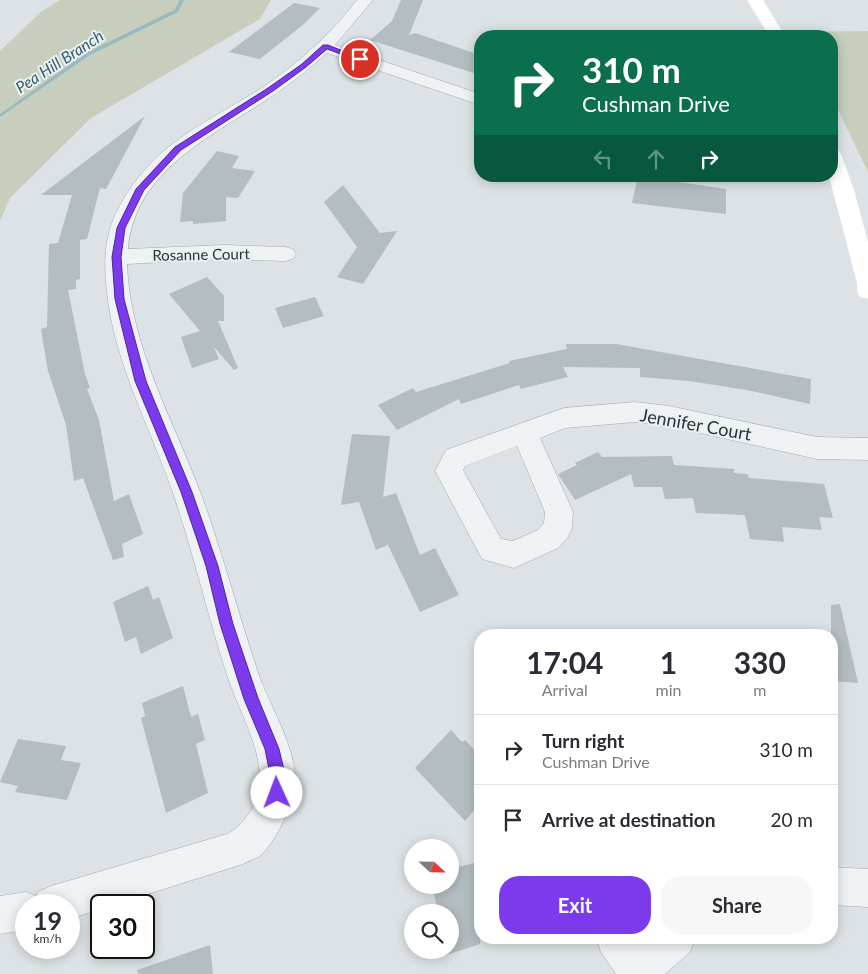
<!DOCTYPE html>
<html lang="en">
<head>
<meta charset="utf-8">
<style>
	body { margin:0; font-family:Lato,sans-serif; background:#f7f7f7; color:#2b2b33; height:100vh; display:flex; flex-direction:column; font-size:19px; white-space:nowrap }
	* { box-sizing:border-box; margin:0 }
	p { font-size:16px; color:#7c7c81 }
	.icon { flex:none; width:28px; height:28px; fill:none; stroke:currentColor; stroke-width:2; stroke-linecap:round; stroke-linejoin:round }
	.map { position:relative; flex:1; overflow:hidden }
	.details { position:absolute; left:474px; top:629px; width:364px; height:315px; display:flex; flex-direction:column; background:#fff; border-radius:20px; box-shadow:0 2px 12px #0003 }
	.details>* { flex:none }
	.hud { position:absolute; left:474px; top:30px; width:364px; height:152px; border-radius:20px; box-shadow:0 2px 12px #0003; background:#0b6e4f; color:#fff; overflow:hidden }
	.needle { width:32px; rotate:112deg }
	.controls { position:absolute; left:404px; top:839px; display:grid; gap:10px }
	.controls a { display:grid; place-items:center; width:55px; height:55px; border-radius:50%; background:#fff; box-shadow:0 2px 12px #0003; font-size:25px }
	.speed { position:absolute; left:15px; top:894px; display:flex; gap:10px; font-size:25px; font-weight:700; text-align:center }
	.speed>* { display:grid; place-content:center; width:65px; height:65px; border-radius:50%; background:#fff; box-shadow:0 2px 12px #0003; line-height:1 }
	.speed small { font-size:12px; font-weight:400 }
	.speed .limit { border:2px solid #111; border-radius:8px; background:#fff; color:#111 }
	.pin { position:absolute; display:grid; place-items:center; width:42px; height:42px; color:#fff; margin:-21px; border:2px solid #fff; border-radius:50%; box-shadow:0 1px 5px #0007 }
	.me { position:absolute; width:55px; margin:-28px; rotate:358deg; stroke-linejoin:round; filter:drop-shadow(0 0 4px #0008) }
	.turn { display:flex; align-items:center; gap:18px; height:105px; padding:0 25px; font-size:22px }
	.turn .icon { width:65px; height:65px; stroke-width:2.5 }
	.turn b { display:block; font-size:35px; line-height:42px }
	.lanes { display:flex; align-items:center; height:48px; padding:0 25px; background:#0003; justify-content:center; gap:25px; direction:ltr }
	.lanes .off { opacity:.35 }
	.eta { display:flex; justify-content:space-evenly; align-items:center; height:85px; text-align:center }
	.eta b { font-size:30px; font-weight:700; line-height:35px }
	.cta { display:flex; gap:10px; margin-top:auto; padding:10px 25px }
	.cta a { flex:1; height:58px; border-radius:20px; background:#7c3aed; color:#fff; font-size:20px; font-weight:700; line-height:58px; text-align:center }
	.cta a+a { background:#f7f7f7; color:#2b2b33 }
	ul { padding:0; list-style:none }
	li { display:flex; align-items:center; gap:15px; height:70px; padding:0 25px; border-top:1px solid #e1e1e2 }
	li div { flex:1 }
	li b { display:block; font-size:19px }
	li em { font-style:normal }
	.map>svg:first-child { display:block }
	.green { fill:#c7cebe }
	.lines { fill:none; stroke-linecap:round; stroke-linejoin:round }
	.stream { fill:#9abac2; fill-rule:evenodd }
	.building { fill:#b4bdc1 }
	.street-casing { stroke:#a2aaae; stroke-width:1 }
	.street { fill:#eef2f4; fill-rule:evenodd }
	.secondary { fill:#fff; fill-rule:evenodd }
	.route { fill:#7c3aed; stroke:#51269a }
	.labels { text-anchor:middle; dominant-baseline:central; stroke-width:4; stroke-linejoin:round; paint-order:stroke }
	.far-street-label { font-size:15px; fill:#27343a; stroke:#ebf1f3 }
	.far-water-label { font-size:16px; font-style:italic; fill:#355d6a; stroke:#ebf1f3 }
	.street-label { font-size:18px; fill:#27343a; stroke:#ebf1f3 }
</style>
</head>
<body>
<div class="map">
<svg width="868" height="974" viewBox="0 0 868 974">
	<rect width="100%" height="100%" fill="#dce2e5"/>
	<!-- green -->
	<g class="green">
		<polygon points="60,0 271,0 260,19 91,118 10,198 0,221 0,51 41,12"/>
		<polygon points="868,31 868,172 831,95 831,36 803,36 801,32"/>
	</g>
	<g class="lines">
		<!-- stream -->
		<polygon class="stream" points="180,0 184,0 178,12 90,55 0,117 0,114 86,53 174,10"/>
	</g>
	<!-- building -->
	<g class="building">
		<polygon points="401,0 423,0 409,35 415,33 480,55 480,75 370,40 392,21"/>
		<polygon points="294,3 320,8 304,24 260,59 229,52"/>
		<polygon points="145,116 106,189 100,188 87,239 80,240 80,279 76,280 76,289 68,290 85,374 90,388 87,389 99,420 114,501 129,494 143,534 122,544 124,557 113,560 83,478 74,481 66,425 48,371 41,329 47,327 49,244 58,243 72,195 41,195"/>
		<polygon points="217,151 239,156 232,168 255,171 238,198 226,197 226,221 193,224 193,221 180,222 183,193"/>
		<polygon points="638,176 726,189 726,214 632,203"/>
		<polygon points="343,185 380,233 397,231 363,284 337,277 357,247 324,202"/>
		<polygon points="207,277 224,296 224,321 218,321 238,368 234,370 214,347 219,359 192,368 181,337 200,331 169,294"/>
		<polygon points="315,297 324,316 283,328 275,308"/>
		<polygon points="566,344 616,344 811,379 810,404 747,390 689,381 640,377 640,368 563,367 568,377 521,389 519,385 461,404 459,399 397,430 378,405 413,388 416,392 510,363 509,361 567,349"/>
		<polygon points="352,434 390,436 383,497 396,493 420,555 435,548 459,595 420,612 388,545 376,550 359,502 341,505"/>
		<polygon points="598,452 602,457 672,456 674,465 734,469 734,473 748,474 749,478 824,484 833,518 819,517 822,530 782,527 784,542 750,539 745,515 696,513 693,498 665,499 662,487 634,487 631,474 575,500 558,474 577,465 575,463"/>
		<polygon points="148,586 153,600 159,597 173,638 141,654 136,637 125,642 113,602"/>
		<polygon points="840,604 858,683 831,681 831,605"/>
		<polygon points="183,686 191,717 198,714 205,740 196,744 208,793 166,813 141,718 145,716 142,703"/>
		<polygon points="451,730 462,742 465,740 480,756 480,803 465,821 415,768"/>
		<polygon points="18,739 66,746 61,760 81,763 67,800 15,792 18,786 0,782"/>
		<polygon points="474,863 480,888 480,944 446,955 445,950 450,950 450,912 438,912 432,885 450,885 450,869"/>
		<polygon points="210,945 213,974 138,974 137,970"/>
	</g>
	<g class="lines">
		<defs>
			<g id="street">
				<path d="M357 0H373L335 45 480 94V105L327 53C308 70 288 86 266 100 210 137 134 172 128 249L224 245 285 247 293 249 296 254 293 259 285 261 224 259 127 264C130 346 173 419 201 494 223 554 239 617 260 678 273 713 298 750 295 789 293 806 273 845 260 856 255 859 248 861 243 864L113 905H101V909L69 919V905H26V930L0 934V896L26 892 36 896 38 892 51 886 227 834C242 827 259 803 260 786 262 748 240 713 228 678 208 617 194 554 173 493 150 427 114 362 107 292 105 274 104 255 108 237 116 201 145 164 175 142 203 121 234 106 263 87 299 63 331 34 357 0Z"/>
				<path d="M635 402 669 406 817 437 868 438V460L817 459 669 426 635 422 565 428 540 438 573 512 572 528 568 537 558 548 514 568 482 559 435 471 446 450 564 408ZM517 446 545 512 544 523 538 530 513 541 501 539 463 470 465 466Z"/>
				<polygon points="831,867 868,869 868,907 831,905"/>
				<polygon points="596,938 638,938 641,943 647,938 695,938 690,952 665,974 616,974 601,952"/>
			</g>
		</defs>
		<!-- street casing -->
		<use href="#street" class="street-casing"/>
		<!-- street -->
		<use href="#street" class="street"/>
		<!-- secondary -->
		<g class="secondary">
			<polygon points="747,0 763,0 785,36 769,36"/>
			<polygon points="831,148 838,150 841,154 854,190 868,242 868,299 860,297 857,291 857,283 829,176 831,176"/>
		</g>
	</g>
	<!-- route -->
	<polygon class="route" points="323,45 328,45 363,59 357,60 327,49 306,67 273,91 181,150 144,190 125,228 121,257 124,299 146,381 192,492 218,566 233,624 258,698 279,749 285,774 284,793 282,798 277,801 272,798 270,793 270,774 265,749 244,699 220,624 206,566 181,492 135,381 115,299 112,257 117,228 136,189 175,147 268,88 302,64"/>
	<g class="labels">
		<!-- far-street labels -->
		<g class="far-street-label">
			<text transform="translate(201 254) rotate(-1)">Rosanne Court</text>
		</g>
		<!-- far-water labels -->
		<g class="far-water-label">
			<text transform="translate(59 61) rotate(-33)">Pea Hill Branch</text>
		</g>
		<!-- street labels -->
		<g class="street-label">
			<text transform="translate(696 424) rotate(10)">Jennifer Court</text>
		</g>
	</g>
</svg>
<div class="controls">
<a><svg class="needle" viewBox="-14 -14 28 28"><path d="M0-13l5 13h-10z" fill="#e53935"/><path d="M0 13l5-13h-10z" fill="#7c7c81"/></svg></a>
<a><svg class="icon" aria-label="search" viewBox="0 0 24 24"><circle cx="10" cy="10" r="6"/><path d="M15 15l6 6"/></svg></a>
</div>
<div class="speed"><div>19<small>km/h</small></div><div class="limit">30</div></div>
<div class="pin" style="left:360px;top:59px;background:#d93025"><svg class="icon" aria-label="arrive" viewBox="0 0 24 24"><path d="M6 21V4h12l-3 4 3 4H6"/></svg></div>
<svg class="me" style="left:277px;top:793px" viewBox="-20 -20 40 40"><circle r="19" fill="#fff"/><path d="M0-13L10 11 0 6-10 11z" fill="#7c3aed"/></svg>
<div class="hud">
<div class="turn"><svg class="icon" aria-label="right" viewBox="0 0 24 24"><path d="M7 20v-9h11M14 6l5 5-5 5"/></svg><div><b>310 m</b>Cushman Drive</div></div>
<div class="lanes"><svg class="icon off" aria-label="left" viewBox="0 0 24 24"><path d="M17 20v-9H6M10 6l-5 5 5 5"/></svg><svg class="icon off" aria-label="ahead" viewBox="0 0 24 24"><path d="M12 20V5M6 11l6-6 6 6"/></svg><svg class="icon" aria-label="right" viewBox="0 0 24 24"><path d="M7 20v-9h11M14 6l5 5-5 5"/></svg></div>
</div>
<section class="details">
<div class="eta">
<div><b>17:04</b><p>Arrival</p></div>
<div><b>1</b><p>min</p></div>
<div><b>330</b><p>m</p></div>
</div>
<ul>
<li><svg class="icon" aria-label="right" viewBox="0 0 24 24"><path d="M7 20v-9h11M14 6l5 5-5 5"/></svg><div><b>Turn right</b><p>Cushman Drive</p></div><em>310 m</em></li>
<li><svg class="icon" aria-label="arrive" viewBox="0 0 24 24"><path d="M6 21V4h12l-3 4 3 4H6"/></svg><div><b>Arrive at destination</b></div><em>20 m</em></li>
</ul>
<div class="cta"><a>Exit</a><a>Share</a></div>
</section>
</div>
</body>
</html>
